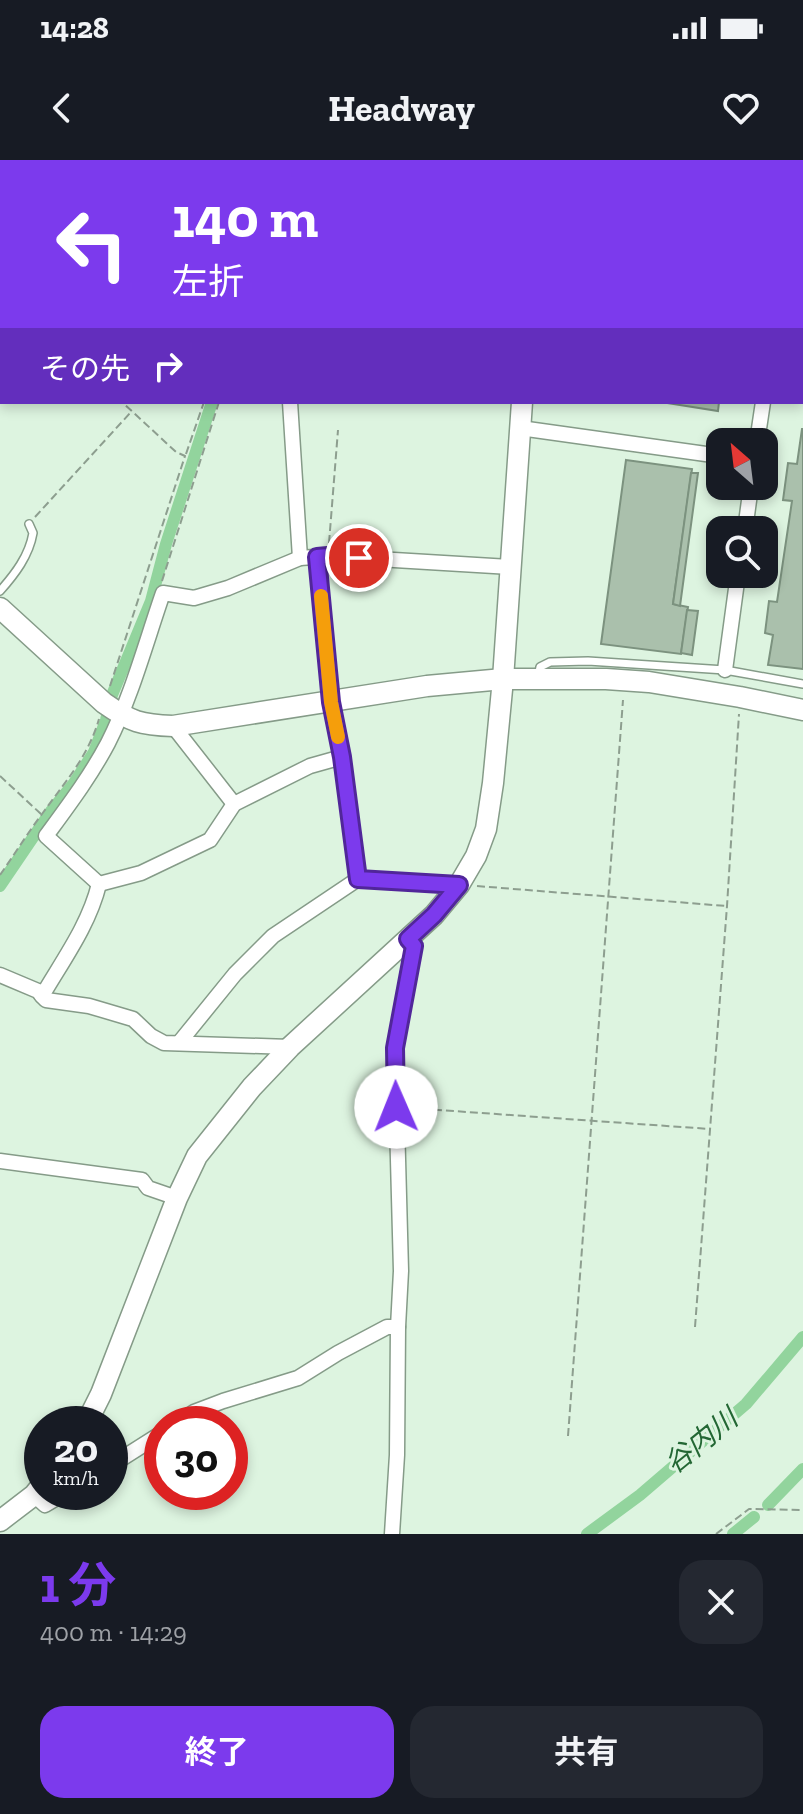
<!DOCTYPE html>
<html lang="ja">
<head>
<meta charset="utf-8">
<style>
	body { margin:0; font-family:"Zilla Slab","Noto Sans JP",serif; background:#242831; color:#f1f3f6; height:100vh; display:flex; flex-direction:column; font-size:30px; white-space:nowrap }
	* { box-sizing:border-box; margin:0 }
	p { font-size:26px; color:#9ea1a6 }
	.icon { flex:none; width:44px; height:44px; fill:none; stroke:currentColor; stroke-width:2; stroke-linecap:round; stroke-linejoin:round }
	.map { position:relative; height:1374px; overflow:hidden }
	.details { display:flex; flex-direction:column; background:#171b24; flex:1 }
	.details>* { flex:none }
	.top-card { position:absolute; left:0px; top:0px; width:804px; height:244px; box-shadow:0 4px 12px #0003; background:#7c3aed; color:#fff; overflow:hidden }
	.needle { width:52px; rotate:332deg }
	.fabs { position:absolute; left:706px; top:268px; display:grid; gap:16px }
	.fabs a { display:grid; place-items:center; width:72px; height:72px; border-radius:16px; background:#171b24; box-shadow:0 4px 12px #0003; font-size:40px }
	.speed { position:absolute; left:24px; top:1246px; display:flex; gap:16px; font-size:40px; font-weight:700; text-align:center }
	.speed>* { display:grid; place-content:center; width:104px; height:104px; border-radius:50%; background:#171b24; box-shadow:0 4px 12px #0003; line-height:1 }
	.speed small { font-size:20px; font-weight:400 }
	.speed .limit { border:12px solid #d22; background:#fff; color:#111 }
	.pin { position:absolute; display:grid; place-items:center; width:68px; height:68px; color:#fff; margin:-34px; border:4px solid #fff; border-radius:50%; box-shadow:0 2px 8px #0007 }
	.me { position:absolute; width:88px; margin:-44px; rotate:359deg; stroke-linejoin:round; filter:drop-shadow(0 0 6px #0008) }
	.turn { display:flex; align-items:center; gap:28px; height:168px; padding:0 40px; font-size:36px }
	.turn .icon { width:104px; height:104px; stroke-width:2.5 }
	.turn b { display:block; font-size:56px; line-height:68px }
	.then { display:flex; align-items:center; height:76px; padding:0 40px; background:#0003; gap:16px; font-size:30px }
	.round { display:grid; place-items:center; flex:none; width:84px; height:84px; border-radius:24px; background:#242831 }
	.head { display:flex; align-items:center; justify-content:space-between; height:136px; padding:0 40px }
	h1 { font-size:48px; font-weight:700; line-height:60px; color:#7c3aed }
	.action { display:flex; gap:16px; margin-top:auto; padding:16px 40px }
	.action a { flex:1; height:92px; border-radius:24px; background:#7c3aed; color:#fff; font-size:32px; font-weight:700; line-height:92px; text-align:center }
	.action a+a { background:#242831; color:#f1f3f6 }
	.status { display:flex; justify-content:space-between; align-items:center; height:56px; padding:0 40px; background:#171b24; direction:ltr }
	.status svg { height:22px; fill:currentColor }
	header { display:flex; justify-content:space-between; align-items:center; height:104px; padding:0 40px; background:#171b24; font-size:36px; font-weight:700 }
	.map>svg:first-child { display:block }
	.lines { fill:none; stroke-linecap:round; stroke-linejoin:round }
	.canal { stroke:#92d49d; stroke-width:12 }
	.building { fill:#aac0ac; stroke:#7c927f; stroke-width:2 }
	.lane-casing { stroke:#859b88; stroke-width:10 }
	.street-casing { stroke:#859b88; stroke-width:17 }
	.secondary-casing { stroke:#859b88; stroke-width:23 }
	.path { stroke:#8d9e8f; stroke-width:2; stroke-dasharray:8 4; stroke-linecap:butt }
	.lane { stroke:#fff; stroke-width:7 }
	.street { stroke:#fff; stroke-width:14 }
	.secondary { stroke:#fff; stroke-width:20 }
	.route-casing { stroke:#51269a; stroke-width:20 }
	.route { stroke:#7c3aed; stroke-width:14 }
	.slow { stroke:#f59e0b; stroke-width:14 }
	.labels { text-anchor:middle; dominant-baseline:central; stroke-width:6; stroke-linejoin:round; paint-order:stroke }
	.water-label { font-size:28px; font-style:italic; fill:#236734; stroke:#ddf4e0 }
</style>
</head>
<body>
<div class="status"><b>14:28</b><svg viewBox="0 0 49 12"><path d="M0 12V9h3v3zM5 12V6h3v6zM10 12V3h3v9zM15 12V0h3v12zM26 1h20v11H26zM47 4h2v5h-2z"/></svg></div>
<header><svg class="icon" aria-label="back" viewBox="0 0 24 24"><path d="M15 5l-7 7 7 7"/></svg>Headway<svg class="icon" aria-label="heart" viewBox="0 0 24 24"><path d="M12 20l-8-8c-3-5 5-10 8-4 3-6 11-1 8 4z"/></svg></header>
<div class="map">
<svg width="803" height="1374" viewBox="0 0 803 1374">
	<rect width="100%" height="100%" fill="#ddf4e0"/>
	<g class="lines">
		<!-- canal -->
		<g class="canal">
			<polyline points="269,0 270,2"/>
			<polyline points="293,2 294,0"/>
			<polyline points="0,726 51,651 74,623 94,592 106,560 112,535 151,441 166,384 212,242"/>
			<polyline points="768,1345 803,1309"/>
			<polyline points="587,1374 640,1335 746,1244 803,1177"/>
			<polyline points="733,1374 754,1357"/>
		</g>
	</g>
	<!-- building -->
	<g class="building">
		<polygon points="574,0 663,0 662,2 574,2"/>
		<polygon points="661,242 719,242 718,251"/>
		<polygon points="802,269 803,269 803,509 768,505 773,475 765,473 769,441 777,442 792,341 783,340 788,303 797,304"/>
		<polygon points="626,300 692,309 673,444 688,447 681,494 601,484"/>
		<polygon points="691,313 698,313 680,446 673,444"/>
		<polygon points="687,450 698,451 692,495 681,493"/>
	</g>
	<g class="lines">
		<defs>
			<g id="lane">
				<path d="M0 431C15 414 29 396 33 373L29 364"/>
				<polyline points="538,517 540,507 550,502 588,501 725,510 803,524"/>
			</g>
			<g id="street">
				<polyline points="798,2 799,0"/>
				<polyline points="802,89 803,89"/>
				<polyline points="290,242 300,398"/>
				<polyline points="520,268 720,296"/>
				<polyline points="757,282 763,242"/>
				<polyline points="745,370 751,326"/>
				<polyline points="317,397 331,542 342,597 358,719"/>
				<polyline points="725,510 738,414"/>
				<polyline points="173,566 234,644"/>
				<path d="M342 597 310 606 234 644 210 680 141 713 99 724 46 676C68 646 90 617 108 583 131 538 146 482 163 433L194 438 228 428 300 398 328 396 511 407"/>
				<path d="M0 815 38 831 42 836C63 800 89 765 99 724"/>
				<polyline points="42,836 46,840 89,846 133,859 151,876 164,883 290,887"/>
				<polyline points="179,883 235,814 273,776 358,719 459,725"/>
				<polyline points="0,1001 142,1020 148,1028 177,1038"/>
				<polyline points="176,1264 194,1252 223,1241 298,1218 338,1193 387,1167 398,1167"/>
				<polyline points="110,1306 162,1273"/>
				<polyline points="34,1335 45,1345 67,1332"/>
				<polyline points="392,1374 397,1295 398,1167 401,1111 395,888 414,786 408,779"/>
			</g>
			<g id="secondary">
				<polyline points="542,2 542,0"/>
				<path d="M0 448 104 543C131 562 141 565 173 566L427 526 503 519H606L649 522 740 537 803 550"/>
				<polyline points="86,1264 101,1234 177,1038 197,996 252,927 290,887 434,755 459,725 476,696 486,669 493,623 503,519 522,242"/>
				<polyline points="0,1361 34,1335 42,1325"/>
			</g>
		</defs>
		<!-- lane casing -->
		<use href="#lane" class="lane-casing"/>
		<!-- street casing -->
		<use href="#street" class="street-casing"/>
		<!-- secondary casing -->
		<use href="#secondary" class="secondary-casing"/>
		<!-- path -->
		<g class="path">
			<polyline points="89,0 90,2"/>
			<polyline points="62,2 64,0"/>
			<polyline points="415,2 415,0"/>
			<polyline points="0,70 2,68"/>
			<polyline points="0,130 2,132"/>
			<polyline points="186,294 204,242"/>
			<polyline points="35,357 131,252"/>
			<polyline points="329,383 338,270"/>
			<polyline points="162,421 219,242"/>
			<polyline points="110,526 185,296 176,292 122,242"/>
			<polyline points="0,616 41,654"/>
			<path d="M0 715C14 695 27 674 42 654 65 622 88 597 99 559"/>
			<polyline points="477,726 726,746"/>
			<polyline points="410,948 710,969"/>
			<polyline points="695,1167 727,746 739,554"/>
			<polyline points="568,1276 623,540"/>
			<polyline points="716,1374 749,1349 803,1350"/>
		</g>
		<!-- lane -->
		<use href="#lane" class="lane"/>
		<!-- street -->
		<use href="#street" class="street"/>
		<!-- secondary -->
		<use href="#secondary" class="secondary"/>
	</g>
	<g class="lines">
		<defs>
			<polyline id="route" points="359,398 328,396 317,397 331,542 342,597 358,719 459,725 434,755 408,779 414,786 395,888 396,947"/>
		</defs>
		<!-- route casing -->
		<use href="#route" class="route-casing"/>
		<!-- route -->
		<use href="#route" class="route"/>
		<!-- slow -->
		<polyline class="slow" points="321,436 331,542 338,577"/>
	</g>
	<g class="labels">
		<!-- water labels -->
		<g class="water-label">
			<text transform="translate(701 1281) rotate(-39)">谷内川</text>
		</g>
	</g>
</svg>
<div class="fabs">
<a><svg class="needle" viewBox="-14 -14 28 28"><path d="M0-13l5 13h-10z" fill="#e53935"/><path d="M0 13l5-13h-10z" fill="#9ea1a6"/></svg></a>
<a><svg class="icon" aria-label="search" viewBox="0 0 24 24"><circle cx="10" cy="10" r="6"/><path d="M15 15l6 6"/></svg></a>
</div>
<div class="speed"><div>20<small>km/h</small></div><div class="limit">30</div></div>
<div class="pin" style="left:359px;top:398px;background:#d93025"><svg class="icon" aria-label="arrive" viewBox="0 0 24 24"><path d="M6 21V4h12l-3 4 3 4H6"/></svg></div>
<svg class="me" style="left:396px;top:947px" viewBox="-20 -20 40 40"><circle r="19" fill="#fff"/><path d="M0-13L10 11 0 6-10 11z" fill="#7c3aed"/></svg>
<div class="top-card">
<div class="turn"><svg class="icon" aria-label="left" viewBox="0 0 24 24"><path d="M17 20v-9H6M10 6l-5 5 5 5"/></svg><div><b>140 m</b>左折</div></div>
<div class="then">その先<svg class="icon" aria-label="right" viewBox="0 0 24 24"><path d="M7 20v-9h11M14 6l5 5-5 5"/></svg></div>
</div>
</div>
<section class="details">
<div class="head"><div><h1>1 分</h1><p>400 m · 14:29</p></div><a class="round"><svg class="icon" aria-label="close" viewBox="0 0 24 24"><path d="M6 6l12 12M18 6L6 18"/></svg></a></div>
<div class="action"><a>終了</a><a>共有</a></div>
</section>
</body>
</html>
